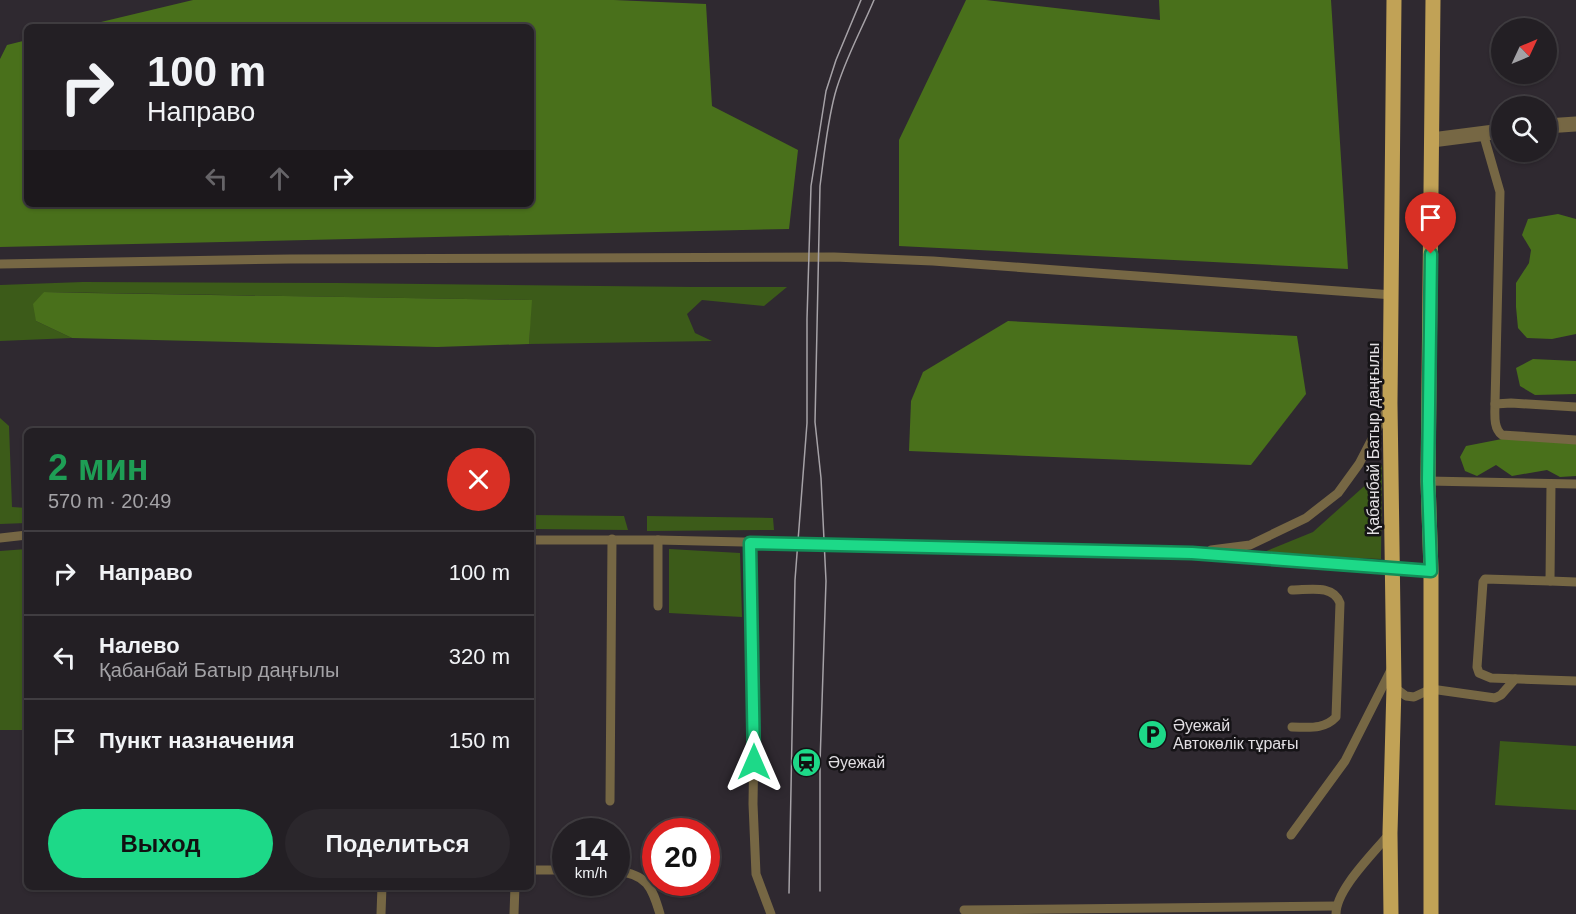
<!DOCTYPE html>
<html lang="ru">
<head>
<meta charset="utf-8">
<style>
	body { margin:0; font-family:Helvetica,sans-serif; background:#2b272c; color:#f1f3f6; height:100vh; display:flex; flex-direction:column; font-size:22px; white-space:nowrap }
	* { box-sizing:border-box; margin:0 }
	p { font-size:20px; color:#a3a2a6 }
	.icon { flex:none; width:33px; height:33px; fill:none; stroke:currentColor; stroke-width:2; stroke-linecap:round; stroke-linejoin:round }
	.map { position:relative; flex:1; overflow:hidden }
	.sheet { position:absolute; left:24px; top:428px; width:510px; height:462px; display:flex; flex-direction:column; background:#231f24; border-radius:9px; box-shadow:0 2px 4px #0004,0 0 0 2px #403d41 }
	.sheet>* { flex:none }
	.banner { position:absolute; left:24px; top:24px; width:510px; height:183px; border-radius:9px; box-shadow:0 2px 4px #0004,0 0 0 2px #403d41; background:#231f24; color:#f1f3f6; overflow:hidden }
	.needle { width:39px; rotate:46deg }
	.tools { position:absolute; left:1491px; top:18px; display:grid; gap:12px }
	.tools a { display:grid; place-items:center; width:66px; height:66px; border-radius:50%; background:#231f24; box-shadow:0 2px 4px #0004,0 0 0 2px #403d41; font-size:30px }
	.speed { position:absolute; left:552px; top:818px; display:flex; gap:12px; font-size:30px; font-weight:700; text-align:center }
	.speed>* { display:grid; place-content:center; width:78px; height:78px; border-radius:50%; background:#231f24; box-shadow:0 2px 4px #0004,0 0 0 2px #403d41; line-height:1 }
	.speed small { font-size:15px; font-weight:400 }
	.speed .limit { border:9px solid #d22; background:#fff; color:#111 }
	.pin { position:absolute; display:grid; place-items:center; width:51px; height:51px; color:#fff; margin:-62px -26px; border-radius:50% 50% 50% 0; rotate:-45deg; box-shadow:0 0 6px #0007 }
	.pin .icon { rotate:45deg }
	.me { position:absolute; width:66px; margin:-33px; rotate:0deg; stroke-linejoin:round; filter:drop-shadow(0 0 4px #0008) }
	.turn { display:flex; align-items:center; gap:21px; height:126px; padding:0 24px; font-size:27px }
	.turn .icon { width:78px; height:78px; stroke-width:2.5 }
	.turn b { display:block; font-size:42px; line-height:51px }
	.lanes { display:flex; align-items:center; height:57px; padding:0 24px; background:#0003; justify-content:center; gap:30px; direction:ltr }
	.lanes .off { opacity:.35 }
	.round { display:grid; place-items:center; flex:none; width:63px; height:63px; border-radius:32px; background:#2b272c }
	.head { display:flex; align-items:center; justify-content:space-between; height:102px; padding:0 24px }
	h1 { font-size:36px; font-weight:600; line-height:45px; color:#1e9e55 }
	.action { display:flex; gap:12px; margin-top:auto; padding:12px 24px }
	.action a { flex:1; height:69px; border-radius:36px; background:#1dd988; color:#111; font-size:24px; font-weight:600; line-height:69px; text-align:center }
	.action a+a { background:#2b272c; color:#f1f3f6 }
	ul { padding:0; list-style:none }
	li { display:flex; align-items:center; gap:18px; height:84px; padding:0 24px; border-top:2px solid #403d41 }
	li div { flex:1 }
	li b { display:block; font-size:22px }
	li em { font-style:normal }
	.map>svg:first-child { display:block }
	.green { fill:#3c5b19 }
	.forest { fill:#49701b }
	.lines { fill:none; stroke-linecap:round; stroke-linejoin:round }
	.service { stroke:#766744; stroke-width:9 }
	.minor { stroke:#766744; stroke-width:15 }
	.primary { stroke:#c1a256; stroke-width:15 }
	.tram { stroke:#a6a2a7; stroke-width:1.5 }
	.route-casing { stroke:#138d58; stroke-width:15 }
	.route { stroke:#1dd988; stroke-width:10 }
	.labels { text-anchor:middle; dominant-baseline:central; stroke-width:5; stroke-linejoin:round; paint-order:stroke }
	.street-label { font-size:16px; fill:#e1dee2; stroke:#151316 }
	.poi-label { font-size:16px; fill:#e1dee2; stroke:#151316; text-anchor:start }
</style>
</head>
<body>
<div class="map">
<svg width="1576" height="914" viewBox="0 0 1576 914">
	<rect width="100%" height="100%" fill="#2f2930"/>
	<!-- green -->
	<g class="green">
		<polygon points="83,282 338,283 693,287 787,287 764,306 702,300 687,314 695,333 712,341 529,344 531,300 44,292 36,321 72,338 0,341 0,285"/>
		<polygon points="0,418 9,426 12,507 27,508 27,523 0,524"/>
		<polygon points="1382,465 1381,559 1259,554 1313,532 1370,481 1375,467"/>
		<polygon points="531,515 624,516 628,530 531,529"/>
		<polygon points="647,516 773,518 774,530 647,531"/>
		<polygon points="27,549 27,730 0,730 0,551"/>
		<polygon points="669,549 740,553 742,617 669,613"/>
		<polygon points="1500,741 1576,746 1576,810 1495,805"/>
	</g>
	<!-- forest -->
	<g class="forest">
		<polygon points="193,0 614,0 706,4 712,106 798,150 789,229 0,247 0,59 7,45 27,40 27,204 531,204 531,27 80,27"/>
		<polygon points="966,0 986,0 1160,20 1159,0 1331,0 1348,269 899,246 899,140"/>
		<polygon points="1558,214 1576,219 1576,334 1552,339 1527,338 1518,328 1516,307 1516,283 1529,263 1531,250 1522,235 1528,219"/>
		<polygon points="44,292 88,293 532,300 529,344 437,347 72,338 36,321 33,304"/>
		<polygon points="1008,321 1297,336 1306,394 1251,465 909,451 911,401 923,372"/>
		<polygon points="1533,359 1576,361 1576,394 1535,395 1520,386 1516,368"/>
		<polygon points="1507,438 1576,444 1576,476 1560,477 1547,470 1512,476 1496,465 1477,476 1465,471 1460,457 1466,446"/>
	</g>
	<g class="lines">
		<!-- service -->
		<g class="service">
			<path d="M1483 133 1500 192 1495 404C1495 414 1493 428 1502 435L1576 440"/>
			<polyline points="0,264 290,259 834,257 933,261 1393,295"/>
			<polyline points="1495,404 1511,403 1576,407"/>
			<polyline points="1428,481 1576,484"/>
			<polyline points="1551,484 1550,581 1485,579 1483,582 1477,667 1479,673 1491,678 1576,681"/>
			<polyline points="0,538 27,535"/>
			<polyline points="531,540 658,540 1192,553 1431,571"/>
			<polyline points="750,543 750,645 754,741 753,804 756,874 771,914"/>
			<polyline points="1211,550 1250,545 1306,518 1338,493 1359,464 1388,408"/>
			<polyline points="1550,581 1576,582"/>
			<polyline points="658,606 658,540"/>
			<polyline points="1394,687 1406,696 1414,697 1431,689 1495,698 1501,695 1515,679"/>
			<path d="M1292 727C1308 727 1324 730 1336 717L1340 603C1333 584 1309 590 1292 590"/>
			<polyline points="610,801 612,539"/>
			<polyline points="1291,835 1345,761 1391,670"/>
			<polyline points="531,870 566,870"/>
			<path d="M616 871C647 874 652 887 660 914"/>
			<polyline points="964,910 1336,906"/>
			<polyline points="381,914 382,886"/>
			<polyline points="514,914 515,886"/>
			<path d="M1336 914C1336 889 1374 853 1390 833"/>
		</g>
		<!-- minor -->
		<g class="minor">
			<polyline points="1546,126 1576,124"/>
			<polyline points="1432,140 1502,131"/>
		</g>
		<!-- primary -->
		<g class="primary">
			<polyline points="1391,914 1390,833 1394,687 1390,403 1394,0"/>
			<polyline points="1431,914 1431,571 1428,481 1433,0"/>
		</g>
		<!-- tram -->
		<g class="tram">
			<path d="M820 891V763L826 581 821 478 815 422 820 186C824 156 827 124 835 94 844 61 861 31 874 0"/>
			<polyline points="789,893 795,580 807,423 807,319 811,186 826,91 836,60 861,0"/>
		</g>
	</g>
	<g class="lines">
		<defs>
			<polyline id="route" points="754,762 750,543 1192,553 1431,571 1428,481 1431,254"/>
		</defs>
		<!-- route casing -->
		<use href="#route" class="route-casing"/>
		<!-- route -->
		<use href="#route" class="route"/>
	</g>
	<!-- icons -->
	<defs>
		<symbol id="parking-disc" viewBox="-11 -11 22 22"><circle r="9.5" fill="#1dd988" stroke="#151316"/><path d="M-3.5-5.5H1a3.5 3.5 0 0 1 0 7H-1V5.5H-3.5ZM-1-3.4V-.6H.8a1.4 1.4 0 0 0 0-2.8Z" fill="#111"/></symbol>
		<symbol id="station-disc" viewBox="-11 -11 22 22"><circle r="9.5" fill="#1dd988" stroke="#151316"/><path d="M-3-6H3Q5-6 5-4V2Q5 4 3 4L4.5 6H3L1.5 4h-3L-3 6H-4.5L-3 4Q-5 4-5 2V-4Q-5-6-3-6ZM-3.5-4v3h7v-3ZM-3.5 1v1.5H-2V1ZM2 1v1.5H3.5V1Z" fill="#111"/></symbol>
	</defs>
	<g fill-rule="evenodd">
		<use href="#parking-disc" x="1136" y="718" width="33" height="33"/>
		<use href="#station-disc" x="790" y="746" width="33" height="33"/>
	</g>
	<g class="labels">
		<!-- street labels -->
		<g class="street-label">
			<text transform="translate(1373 439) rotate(-90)">Қабанбай Батыр даңғылы</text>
		</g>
		<!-- poi labels -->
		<g class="poi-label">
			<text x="1173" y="725">Әуежай<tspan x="1173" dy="18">Автокөлік тұрағы</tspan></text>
			<text x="828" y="762">Әуежай</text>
		</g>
	</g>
</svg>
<div class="tools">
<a><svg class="needle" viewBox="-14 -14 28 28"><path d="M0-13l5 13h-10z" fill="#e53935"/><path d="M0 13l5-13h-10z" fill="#a3a2a6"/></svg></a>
<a><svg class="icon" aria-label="search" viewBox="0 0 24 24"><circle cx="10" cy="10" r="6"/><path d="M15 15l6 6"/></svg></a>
</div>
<div class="speed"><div>14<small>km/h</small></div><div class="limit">20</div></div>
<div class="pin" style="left:1431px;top:254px;background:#d93025"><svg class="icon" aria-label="arrive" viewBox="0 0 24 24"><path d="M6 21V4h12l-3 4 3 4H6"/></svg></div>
<svg class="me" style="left:754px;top:762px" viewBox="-20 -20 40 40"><path d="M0-17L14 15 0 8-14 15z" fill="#1dd988" stroke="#fff" stroke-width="4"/></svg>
<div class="banner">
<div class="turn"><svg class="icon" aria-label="right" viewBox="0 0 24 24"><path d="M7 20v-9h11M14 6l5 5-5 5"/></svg><div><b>100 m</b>Направо</div></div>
<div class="lanes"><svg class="icon off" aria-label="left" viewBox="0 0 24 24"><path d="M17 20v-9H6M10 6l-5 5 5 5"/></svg><svg class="icon off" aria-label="ahead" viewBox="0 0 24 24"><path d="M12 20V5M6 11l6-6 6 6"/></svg><svg class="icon" aria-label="right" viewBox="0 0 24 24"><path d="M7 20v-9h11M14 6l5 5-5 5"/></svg></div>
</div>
<section class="sheet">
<div class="head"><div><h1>2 мин</h1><p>570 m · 20:49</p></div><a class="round" style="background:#d93025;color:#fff"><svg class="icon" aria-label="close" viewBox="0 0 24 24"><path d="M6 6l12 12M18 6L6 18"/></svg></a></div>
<ul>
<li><svg class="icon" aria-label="right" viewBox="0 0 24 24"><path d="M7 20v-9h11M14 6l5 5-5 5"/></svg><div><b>Направо</b></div><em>100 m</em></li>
<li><svg class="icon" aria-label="left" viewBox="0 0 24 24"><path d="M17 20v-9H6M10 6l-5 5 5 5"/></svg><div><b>Налево</b><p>Қабанбай Батыр даңғылы</p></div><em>320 m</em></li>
<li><svg class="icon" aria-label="arrive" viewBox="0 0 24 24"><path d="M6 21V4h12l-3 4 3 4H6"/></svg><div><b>Пункт назначения</b></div><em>150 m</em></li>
</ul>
<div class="action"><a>Выход</a><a>Поделиться</a></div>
</section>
</div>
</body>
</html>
